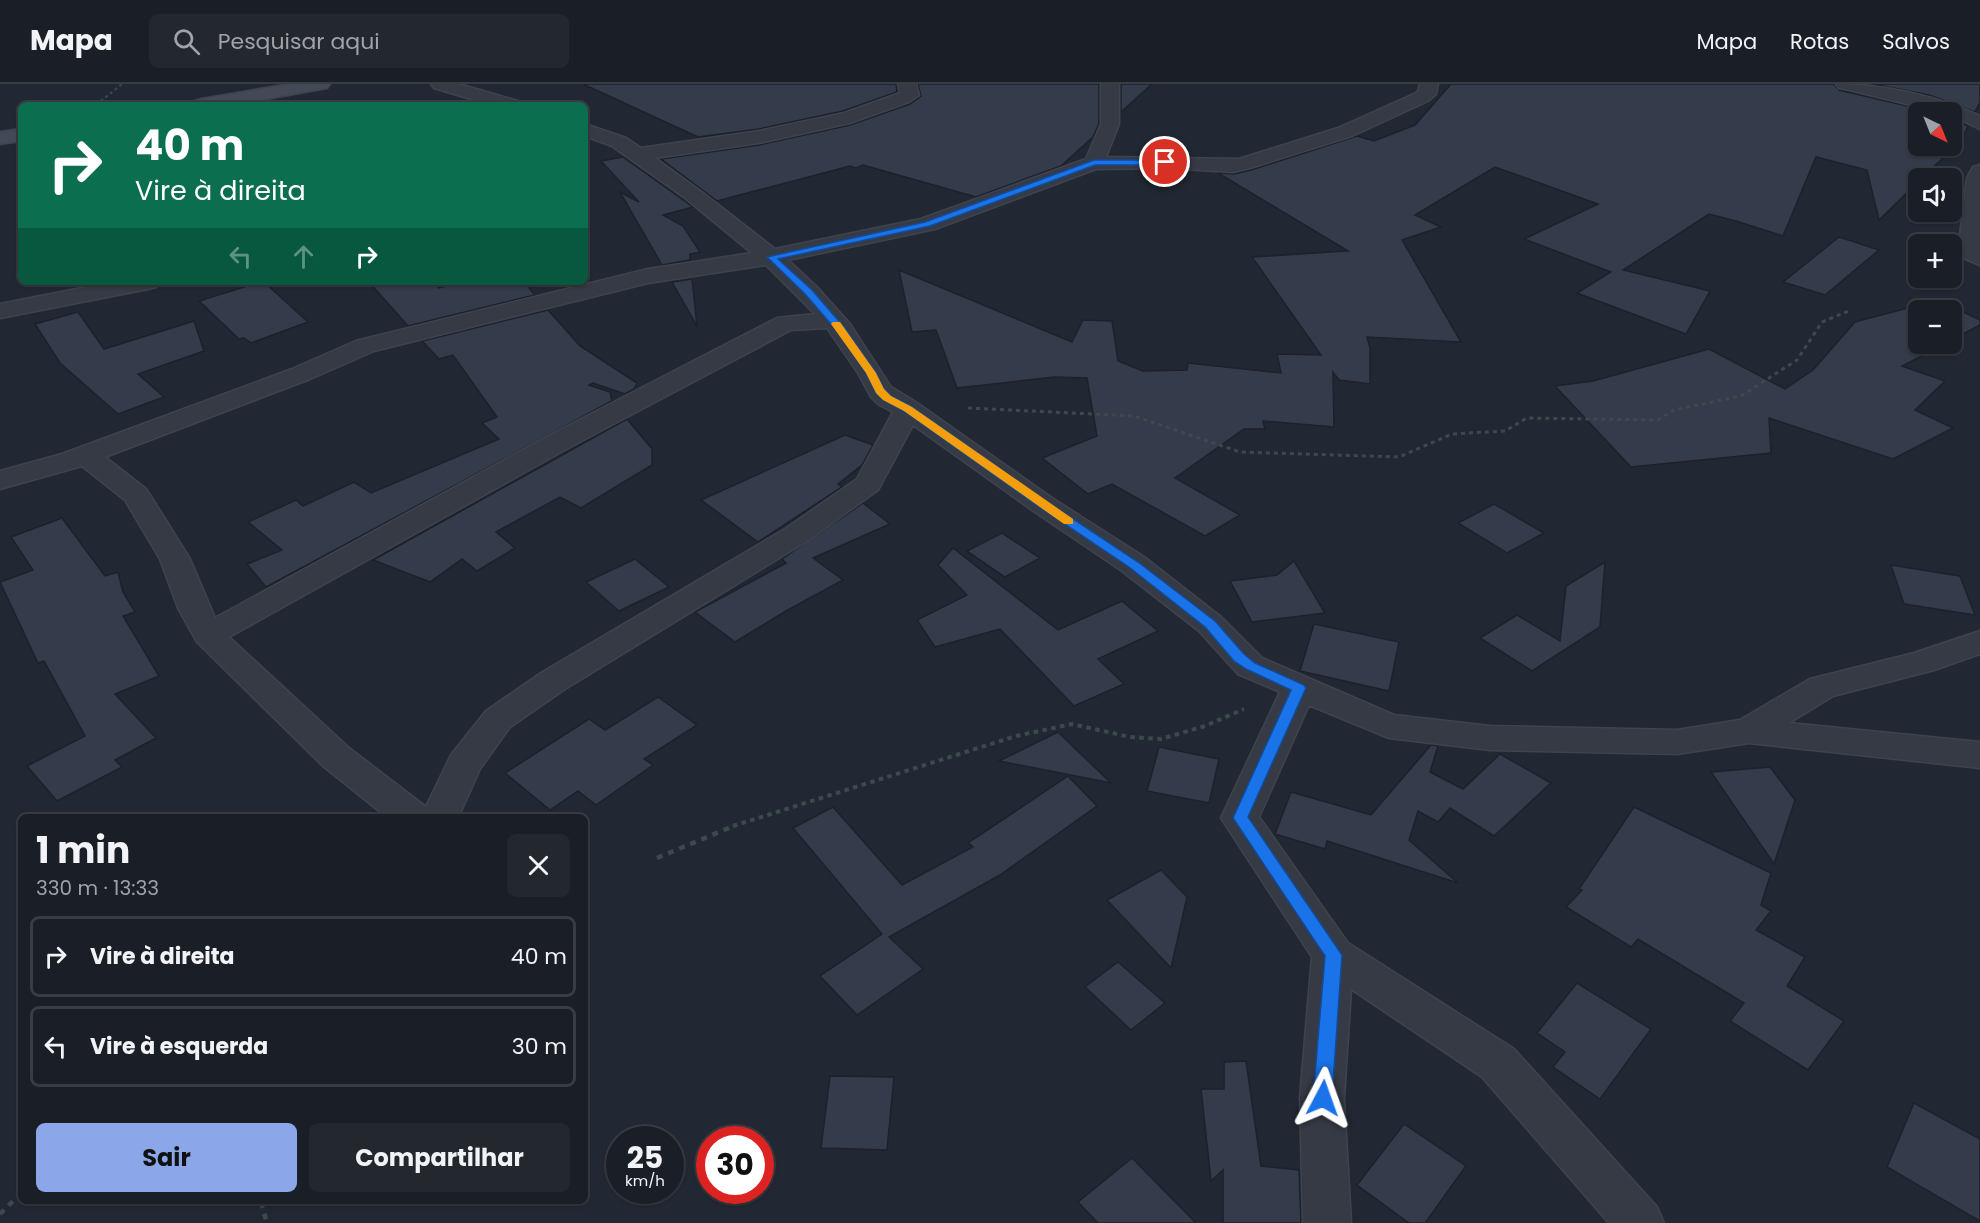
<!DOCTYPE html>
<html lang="pt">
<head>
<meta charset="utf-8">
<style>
	body { margin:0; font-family:Poppins,sans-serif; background:#23272e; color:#f1f3f6; height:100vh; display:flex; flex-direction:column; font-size:22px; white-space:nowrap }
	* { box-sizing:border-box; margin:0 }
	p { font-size:20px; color:#9fa2a7 }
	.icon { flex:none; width:33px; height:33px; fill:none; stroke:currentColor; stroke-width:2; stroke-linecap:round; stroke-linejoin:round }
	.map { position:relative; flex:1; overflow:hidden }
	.panel { position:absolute; left:18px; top:730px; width:570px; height:390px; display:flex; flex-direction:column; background:#1a1e26; border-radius:9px; box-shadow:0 2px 4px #0004,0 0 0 2px #383c43 }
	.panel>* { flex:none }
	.guide { position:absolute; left:18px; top:18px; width:570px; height:183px; border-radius:9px; box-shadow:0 2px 4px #0004,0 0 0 2px #383c43; background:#0b6e4f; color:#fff; overflow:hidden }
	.needle { width:39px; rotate:137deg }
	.controls { position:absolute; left:1908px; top:18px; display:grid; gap:12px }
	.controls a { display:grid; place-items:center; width:54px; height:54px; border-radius:9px; background:#1a1e26; box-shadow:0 2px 4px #0004,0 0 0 2px #383c43; font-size:30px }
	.speed { position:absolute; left:606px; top:1042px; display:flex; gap:12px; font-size:30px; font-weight:700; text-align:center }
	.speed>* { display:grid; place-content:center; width:78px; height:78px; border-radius:50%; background:#1a1e26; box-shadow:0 2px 4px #0004,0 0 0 2px #383c43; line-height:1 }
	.speed small { font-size:15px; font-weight:400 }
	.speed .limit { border:9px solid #d22; background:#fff; color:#111 }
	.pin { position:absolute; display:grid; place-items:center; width:51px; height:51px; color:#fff; margin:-26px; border:3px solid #fff; border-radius:50%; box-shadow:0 2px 6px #0007 }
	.me { position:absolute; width:66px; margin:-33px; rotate:4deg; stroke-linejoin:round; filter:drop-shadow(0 0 4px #0008) }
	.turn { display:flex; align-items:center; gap:21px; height:126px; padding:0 18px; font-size:27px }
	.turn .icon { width:78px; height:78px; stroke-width:2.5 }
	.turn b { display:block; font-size:42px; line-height:51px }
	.lanes { display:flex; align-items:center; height:57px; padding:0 18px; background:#0003; justify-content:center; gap:30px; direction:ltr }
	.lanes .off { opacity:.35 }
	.round { display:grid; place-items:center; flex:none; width:63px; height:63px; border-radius:9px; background:#23272e }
	.headline { display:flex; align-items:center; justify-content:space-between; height:102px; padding:0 18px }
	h1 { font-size:36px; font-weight:700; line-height:45px }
	.button { display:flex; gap:12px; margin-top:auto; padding:12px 18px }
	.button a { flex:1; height:69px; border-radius:9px; background:#8ba7ea; color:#111; font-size:24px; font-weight:700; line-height:69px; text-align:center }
	.button a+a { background:#23272e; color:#f1f3f6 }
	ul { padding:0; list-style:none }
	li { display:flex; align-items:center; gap:18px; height:81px; margin:0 12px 9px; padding:0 6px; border:3px solid #383c43; border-radius:9px }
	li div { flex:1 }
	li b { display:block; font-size:22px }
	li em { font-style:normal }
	header { display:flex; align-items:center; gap:36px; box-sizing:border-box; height:84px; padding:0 30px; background:#1a1e26; border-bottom:2px solid #383c43 }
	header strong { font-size:28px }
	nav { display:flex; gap:33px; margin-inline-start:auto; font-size:21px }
	.search { width:420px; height:54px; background:#23272e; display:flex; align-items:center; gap:15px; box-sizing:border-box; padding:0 21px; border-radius:9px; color:#9fa2a7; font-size:22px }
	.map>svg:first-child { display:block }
	.building { fill:#343b4a; stroke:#1c212b; stroke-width:1.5 }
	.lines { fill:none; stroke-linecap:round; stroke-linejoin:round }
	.street-casing { stroke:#3e434e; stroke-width:3 }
	.secondary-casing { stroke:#3e434e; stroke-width:3 }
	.path-far3 { stroke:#3c4a4d; stroke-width:2; stroke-dasharray:3 3; stroke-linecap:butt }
	.path-far2 { stroke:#3c4a4d; stroke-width:3; stroke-dasharray:4 4; stroke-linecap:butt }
	.path-far1 { stroke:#3c4a4d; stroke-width:4; stroke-dasharray:4.5 4.5; stroke-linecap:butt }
	.path { stroke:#3c4a4d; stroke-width:4.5; stroke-dasharray:6 6; stroke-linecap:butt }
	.street { fill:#353a44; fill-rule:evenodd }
	.secondary { fill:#434957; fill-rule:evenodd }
	.route { fill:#1a73e8; stroke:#114b97; stroke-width:1.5 }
	.slow { fill:#f59e0b }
</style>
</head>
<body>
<header>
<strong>Mapa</strong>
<div class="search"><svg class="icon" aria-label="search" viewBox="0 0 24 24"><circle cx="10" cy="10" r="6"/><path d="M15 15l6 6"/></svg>Pesquisar aqui</div>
<nav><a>Mapa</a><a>Rotas</a><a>Salvos</a></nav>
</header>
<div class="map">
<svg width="1980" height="1139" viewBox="0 0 1980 1139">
	<rect width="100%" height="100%" fill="#222833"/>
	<!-- building -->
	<g class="building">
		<polygon points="583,0 896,0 897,8 843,27 759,45 698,53"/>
		<polygon points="918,0 1099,0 1099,40 1093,53 1061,82 976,113 863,81 856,84 850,82 717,117 661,75 759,61 850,41 910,20 921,12"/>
		<polygon points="1121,0 1152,0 1121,28"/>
		<polygon points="1451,0 1834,0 1839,6 1933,28 1918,28 1918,62 1952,62 1952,34 1968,42 1961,57 1922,94 1918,94 1918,98 1879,136 1867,86 1816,73 1783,152 1736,137 1709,130 1623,186 1710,207 1686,250 1577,209 1611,188 1524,155 1598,120 1495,83 1415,131 1441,143 1402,156 1461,258 1367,253 1370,264 1370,300 1339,296 1333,288 1334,343 1263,337 1265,345 1244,345 1175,394 1240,431 1205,452 1112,400 1088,410 1042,374 1097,352 1087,294 1055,293 957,304 936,246 912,248 899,186 1072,258 1083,236 1112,237 1118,277 1143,287 1187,286 1188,279 1281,289 1277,270 1321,271 1252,173 1348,167 1218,89 1234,90 1251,86 1357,52 1374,57 1415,41"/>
		<polygon points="1873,0 1980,0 1980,18 1975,28 1929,11"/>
		<polygon points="623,73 693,123 663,131 683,142 700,168 690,170 690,176 662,181 620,108 639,118 601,77"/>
		<polygon points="1839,153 1879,166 1825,211 1783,198"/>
		<polygon points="692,195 697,242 672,198"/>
		<polygon points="260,198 264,198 308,238 251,259 244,254 239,255 199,217"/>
		<polygon points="369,198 432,198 439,204 463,198 524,198 535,211 408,242"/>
		<polygon points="1938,216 1980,236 1980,241 1952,256 1952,226 1918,226 1918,260 1945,260 1902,282 1945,297 1915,326 1953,344 1893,375 1769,334 1771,369 1631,383 1555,302 1593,297 1709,265 1785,305 1813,286 1855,238"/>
		<polygon points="548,226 580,262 637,299 634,305 625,310 593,299 589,301 610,308 612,317 266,503 247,480 282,466 248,438 296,416 303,422 354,398 371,409 499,355 482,339 497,333 453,271 439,275 422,257"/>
		<polygon points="78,228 104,265 194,237 204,267 138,290 164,313 118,330 60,279 35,240"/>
		<polygon points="627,335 652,365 652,381 581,424 560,413 496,448 515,464 477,487 462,475 430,498 373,476"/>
		<polygon points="845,351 873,361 862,381 838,400 842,403 758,458 701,416"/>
		<polygon points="863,419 890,440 813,474 843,496 786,527 735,558 695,528 786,479 782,475"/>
		<polygon points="1494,420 1544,449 1507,469 1458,439"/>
		<polygon points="62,434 105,492 118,488 123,508 135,528 123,532 159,592 115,610 156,654 115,676 122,683 57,717 27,682 85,652 44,577 38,579 0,498 33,486 11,453"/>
		<polygon points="1002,449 1040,474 1005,493 967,467"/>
		<polygon points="953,464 1058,546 1122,517 1158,547 1098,575 1124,600 1074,622 1000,545 935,563 917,536 967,511 938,481"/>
		<polygon points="635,475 669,503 619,527 586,498"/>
		<polygon points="1294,477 1325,529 1252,538 1230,497 1277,491"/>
		<polygon points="1605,478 1600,543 1532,587 1480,554 1517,531 1560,557 1566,502"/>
		<polygon points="1891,481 1960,492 1975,531 1904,520"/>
		<polygon points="1314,540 1399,558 1389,607 1300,587"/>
		<polygon points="658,613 697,641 644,675 653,681 596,721 578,707 550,726 505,689 589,635 605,646"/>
		<polygon points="1058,648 1111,699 999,677"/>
		<polygon points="1431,661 1438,662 1430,688 1463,705 1500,670 1551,699 1494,752 1450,724 1438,738 1418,727 1409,756 1458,799 1327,757 1325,765 1275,750 1291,708 1371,731"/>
		<polygon points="1159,663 1219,675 1209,719 1147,707"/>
		<polygon points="1770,683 1795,716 1774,780 1711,688"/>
		<polygon points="1068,692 1097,722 1000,791 889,853 923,885 857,931 820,892 882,850 793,744 833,723 902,801 973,763 968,759"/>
		<polygon points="1634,723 1771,789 1761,821 1771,827 1756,846 1805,873 1787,902 1844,937 1808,986 1730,937 1744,919 1638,855 1631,863 1566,823 1582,806 1579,805"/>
		<polygon points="1161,786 1187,813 1171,884 1107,816"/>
		<polygon points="1118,878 1165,919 1131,946 1085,903"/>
		<polygon points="1577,899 1651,945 1600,1015 1553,983 1565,968 1537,949"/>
		<polygon points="1246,977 1261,1082 1299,1086 1301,1139 1223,1139 1223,1086 1211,1097 1201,1005 1224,1005 1224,978"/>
		<polygon points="830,992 894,993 887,1066 821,1064"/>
		<polygon points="1914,1019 1980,1055 1980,1137 1887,1083"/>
		<polygon points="1404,1040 1466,1082 1425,1139 1409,1139 1357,1101"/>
		<polygon points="1132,1074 1196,1139 1098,1139 1078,1118"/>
	</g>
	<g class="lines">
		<defs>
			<g id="street">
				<polygon points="431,0 459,0 518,17 520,21 491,21 434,4"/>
				<path d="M898 0H916L919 11 909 18 850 39 759 59 655 74 699 106 775 165 921 135 1086 75 1101 40V0H1119V40L1106 73 1239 75 1338 44 1416 9 1418 7 1420 0H1438L1436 10 1428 17 1352 52 1250 84 1233 88 1165 84 1096 85 935 145 788 176 817 203 850 240 891 303 917 319 1052 414 1144 473 1221 533 1262 574 1394 631 1490 642 1677 646 1740 636 1810 595 1914 569 1980 547V570L1934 586 1833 612 1789 639 1980 658V684L1749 659 1677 670 1490 666 1389 654 1309 621 1259 733 1348 859 1514 965 1657 1123 1664 1139H1609L1482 993 1351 905 1344 1014 1351 1139H1303L1300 1014 1312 873 1221 734 1280 608 1238 590 1199 547 1122 487 1032 426 913 341 878 406 807 457 565 605 510 643 480 685 458 734H388L323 682 197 558 178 524 160 475 125 416 82 382 0 405V387L62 370 292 285 356 257 648 185 752 169 685 114 612 62 585 52V40L626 54 641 64 759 47 844 29 900 9ZM766 181 815 230 777 234 552 350 215 534 190 475 150 411 146 405 105 373 310 295 374 267 648 199ZM827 244 858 289 871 313 878 320 893 328 857 395 785 445 541 589 486 627 451 671 426 723 349 664 229 553 572 362 791 246Z"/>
				<path d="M1836 0C1882 0 1938 12 1980 32V45L1952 32V28H1940L1845 5 1839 4Z"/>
				<polygon points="1980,81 1980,181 1961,173 1958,168 1967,94 1973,83"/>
				<polygon points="112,198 160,198 156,203 148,205 0,234 0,220"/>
			</g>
			<g id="secondary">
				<polygon points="290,0 330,0 327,4 321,5 233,21 193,21 195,17 202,15"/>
				<polygon points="21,45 21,57 0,60 0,48"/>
			</g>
		</defs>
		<!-- street casing -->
		<use href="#street" class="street-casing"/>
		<!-- secondary casing -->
		<use href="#secondary" class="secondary-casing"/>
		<!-- path-far3 -->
		<polyline class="path-far3" points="96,21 122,0"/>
		<!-- path-far2 -->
		<polyline class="path-far2" points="968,324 1134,332 1240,368 1399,373 1452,350 1505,347 1527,334 1658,336 1674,326 1741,312 1797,276 1822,238 1849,227"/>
		<!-- path-far1 -->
		<polyline class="path-far1" points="733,742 1016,652 1072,640 1130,653 1161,655 1205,642 1244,625"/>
		<!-- path -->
		<g class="path">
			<polyline points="657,774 736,741"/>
			<polyline points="261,1118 267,1139"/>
			<polyline points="0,1130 21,1109"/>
		</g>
		<!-- street -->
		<use href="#street" class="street"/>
		<!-- secondary -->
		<use href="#secondary" class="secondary"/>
	</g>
	<!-- route -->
	<polygon class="route" points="1094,76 1165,76 1169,78 1165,81 1095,81 930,142 778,175 812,206 844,243 876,289 884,305 891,312 912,323 1046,417 1138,478 1215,537 1244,570 1255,579 1304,601 1306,604 1248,733 1342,871 1332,1014 1329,1020 1323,1022 1316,1020 1313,1014 1325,872 1233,734 1291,606 1246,585 1234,577 1205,543 1129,483 1038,422 904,327 883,316 876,309 866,289 837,247 805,210 767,173 925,138"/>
	<!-- slow -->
	<polygon class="slow" points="833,238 840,238 876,289 884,305 891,312 912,323 1073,435 1073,440 1064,440 904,327 883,316 876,309 866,289 831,240"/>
</svg>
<div class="controls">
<a><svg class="needle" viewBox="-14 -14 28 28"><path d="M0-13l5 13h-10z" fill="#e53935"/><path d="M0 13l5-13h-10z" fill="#9fa2a7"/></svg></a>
<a><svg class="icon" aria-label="sound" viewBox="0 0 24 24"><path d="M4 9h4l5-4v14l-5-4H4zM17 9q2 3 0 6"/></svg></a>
<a>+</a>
<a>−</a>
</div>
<div class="speed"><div>25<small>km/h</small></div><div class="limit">30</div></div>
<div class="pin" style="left:1165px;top:78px;background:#d93025"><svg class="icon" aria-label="arrive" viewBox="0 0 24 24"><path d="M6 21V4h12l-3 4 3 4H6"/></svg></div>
<svg class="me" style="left:1323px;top:1014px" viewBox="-20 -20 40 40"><path d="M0-17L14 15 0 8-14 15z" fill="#1a73e8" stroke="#fff" stroke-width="4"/></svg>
<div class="guide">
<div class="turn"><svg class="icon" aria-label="right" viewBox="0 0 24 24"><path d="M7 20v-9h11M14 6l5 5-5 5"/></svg><div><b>40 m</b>Vire à direita</div></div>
<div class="lanes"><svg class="icon off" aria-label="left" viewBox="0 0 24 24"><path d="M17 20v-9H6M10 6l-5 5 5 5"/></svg><svg class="icon off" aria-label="ahead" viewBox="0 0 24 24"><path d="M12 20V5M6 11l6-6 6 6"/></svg><svg class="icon" aria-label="right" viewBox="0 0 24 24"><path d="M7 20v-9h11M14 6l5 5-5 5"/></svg></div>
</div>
<section class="panel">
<div class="headline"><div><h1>1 min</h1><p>330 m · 13:33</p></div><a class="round"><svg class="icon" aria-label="close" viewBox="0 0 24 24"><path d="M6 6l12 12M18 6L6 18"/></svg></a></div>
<ul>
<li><svg class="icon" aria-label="right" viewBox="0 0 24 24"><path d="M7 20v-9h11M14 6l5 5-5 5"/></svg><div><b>Vire à direita</b></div><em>40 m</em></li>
<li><svg class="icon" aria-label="left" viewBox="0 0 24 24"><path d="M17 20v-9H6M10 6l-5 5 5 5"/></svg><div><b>Vire à esquerda</b></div><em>30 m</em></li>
</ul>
<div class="button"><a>Sair</a><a>Compartilhar</a></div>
</section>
</div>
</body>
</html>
